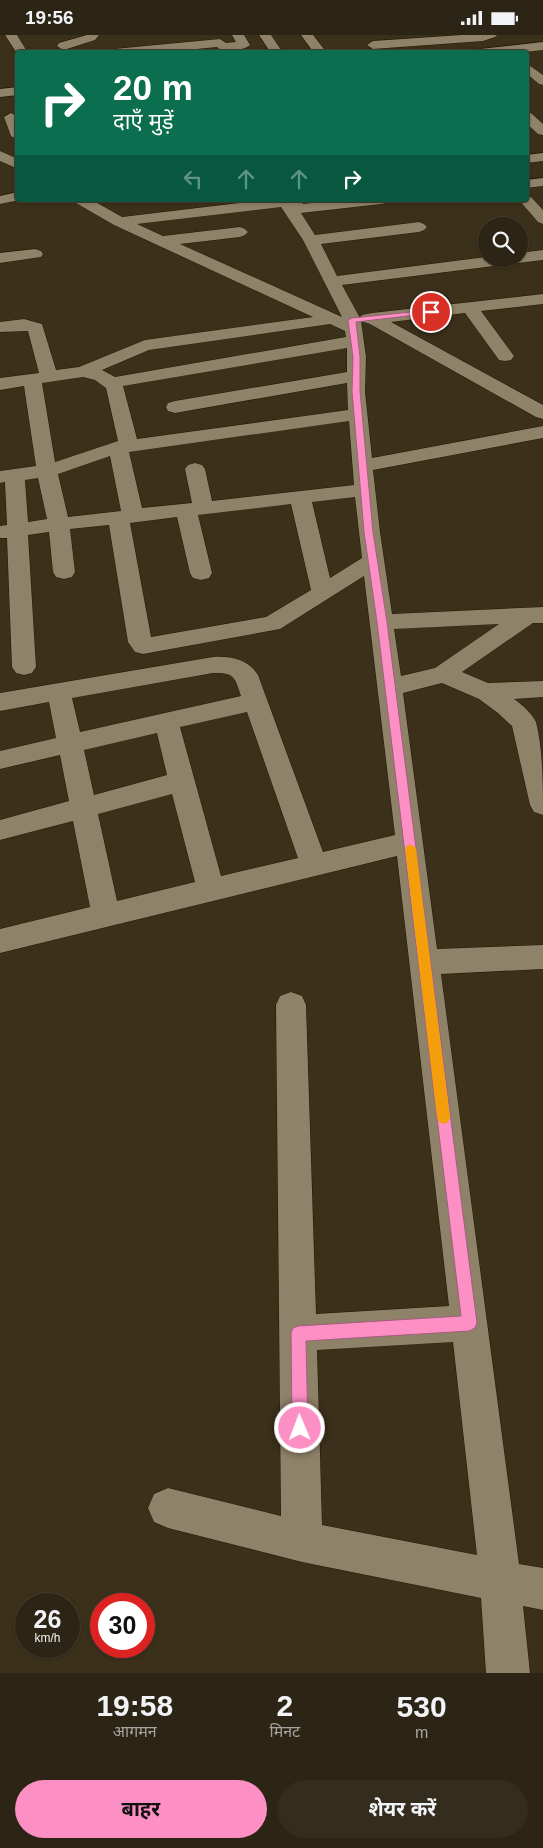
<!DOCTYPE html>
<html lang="hi">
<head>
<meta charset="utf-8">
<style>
	body { margin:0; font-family:Helvetica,"Noto Sans Devanagari",sans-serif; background:#342c1d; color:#f1f3f6; height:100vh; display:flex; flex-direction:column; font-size:19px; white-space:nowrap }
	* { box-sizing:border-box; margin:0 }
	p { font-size:16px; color:#a6a4a0 }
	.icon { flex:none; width:28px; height:28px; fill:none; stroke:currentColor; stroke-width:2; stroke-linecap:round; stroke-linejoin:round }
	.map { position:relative; height:1638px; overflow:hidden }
	.details { display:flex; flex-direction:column; background:#2c2414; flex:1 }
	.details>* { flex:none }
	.guide { position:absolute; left:15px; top:15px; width:514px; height:152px; border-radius:5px; box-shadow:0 1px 4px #0004,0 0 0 1px #484134; background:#0b6e4f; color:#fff; overflow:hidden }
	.controls { position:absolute; left:478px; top:182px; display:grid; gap:10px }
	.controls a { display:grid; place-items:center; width:50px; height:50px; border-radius:50%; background:#2c2414; box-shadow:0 1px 4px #0004,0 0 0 1px #484134; font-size:25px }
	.speed { position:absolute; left:15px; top:1558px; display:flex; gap:10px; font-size:25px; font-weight:700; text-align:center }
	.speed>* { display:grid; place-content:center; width:65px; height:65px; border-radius:50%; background:#2c2414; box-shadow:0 1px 4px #0004,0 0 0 1px #484134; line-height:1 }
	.speed small { font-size:12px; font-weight:400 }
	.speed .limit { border:8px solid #d22; background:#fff; color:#111 }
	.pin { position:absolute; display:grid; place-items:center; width:42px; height:42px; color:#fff; margin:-21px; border:2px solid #fff; border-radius:50%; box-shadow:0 1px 5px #0007 }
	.me { position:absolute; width:55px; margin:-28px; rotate:359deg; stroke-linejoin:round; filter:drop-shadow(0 0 4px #0008) }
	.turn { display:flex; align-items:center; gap:18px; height:105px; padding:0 15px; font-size:22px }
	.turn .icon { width:65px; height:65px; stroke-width:2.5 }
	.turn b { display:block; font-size:35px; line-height:42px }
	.lanes { display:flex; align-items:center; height:48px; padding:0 15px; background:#0003; justify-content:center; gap:25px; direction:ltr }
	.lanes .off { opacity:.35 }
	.eta { display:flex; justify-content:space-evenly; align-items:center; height:85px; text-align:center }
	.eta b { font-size:30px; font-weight:700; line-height:35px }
	.button { display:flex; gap:10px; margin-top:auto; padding:10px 15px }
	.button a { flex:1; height:58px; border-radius:30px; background:#fc8fc3; color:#111; font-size:20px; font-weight:700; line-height:58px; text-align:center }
	.button a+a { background:#342c1d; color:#f1f3f6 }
	.status { display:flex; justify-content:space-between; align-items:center; height:35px; padding:0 25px; background:#2c2414; direction:ltr }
	.status svg { height:14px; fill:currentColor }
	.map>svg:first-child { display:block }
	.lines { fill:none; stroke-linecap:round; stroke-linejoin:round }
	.minor-casing { stroke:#221803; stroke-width:1 }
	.minor { fill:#8e8269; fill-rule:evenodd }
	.route { fill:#fc8fc3; stroke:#a45d7f }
	.slow { fill:#f59e0b }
</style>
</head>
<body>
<div class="status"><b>19:56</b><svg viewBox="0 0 49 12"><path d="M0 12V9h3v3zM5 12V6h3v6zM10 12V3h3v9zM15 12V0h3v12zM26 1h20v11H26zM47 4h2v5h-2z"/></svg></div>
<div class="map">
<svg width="543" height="1638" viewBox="0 0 543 1638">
	<rect width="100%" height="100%" fill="#3b301a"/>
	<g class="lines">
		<defs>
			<g id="minor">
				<polygon points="5,0 17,0 28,18 18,18 18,20"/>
				<polygon points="87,0 99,0 95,5 67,14 63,15 57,11 59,8"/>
				<path d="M232 0H244L250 10C244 16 223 18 217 12L157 18H108L114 14 220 4 226 8 236 7Z"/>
				<polygon points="259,0 271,0 283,18 271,18"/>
				<polygon points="301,0 313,0 327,18 314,18"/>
				<polygon points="462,0 497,0 495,2 483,6 373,14 367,10 373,6"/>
				<polygon points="543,7 543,15 517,18 474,18 480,14"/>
				<polygon points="526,28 543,40 543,50 539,49 526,38"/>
				<polygon points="18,52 18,60 0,62 0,54"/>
				<polygon points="526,77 531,78 543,89 543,100 538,99 526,88"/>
				<polygon points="11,78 18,82 18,105 11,101 4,82"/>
				<polygon points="0,116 18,124 18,134 0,126"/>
				<polygon points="543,118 543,126 526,128 526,120"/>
				<polygon points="543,143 543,151 526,153 526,145"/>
				<polygon points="18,157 18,165 20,165 0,169 0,161"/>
				<polygon points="526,161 531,162 543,175 543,189 538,187 519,165 526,165"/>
				<path d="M74 165H92L122 182 264 165H308L302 169 341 165H388L386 168 381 169 301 178 315 200 419 187 424 189 427 192 424 195 419 197 321 209 337 241 486 222 519 224V218L543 215V225L342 250 360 283 362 280 372 278 543 259V269L481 276 514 321 511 325 505 326 499 325 465 278 391 287 543 370V384L536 382 370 289 361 286 366 322 365 357 372 423 543 391V403L373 435 380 497 392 579 543 572V588H533L462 637 488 648 543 646V662L514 664C522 670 531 677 536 687 543 714 543 751 543 780L534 777 530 770 512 691 498 678 479 664 442 648 403 658 437 914 543 910V934L441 939 519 1529 543 1533V1575L523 1571 530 1638H486L481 1563 302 1527 168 1493 154 1487 148 1473 154 1459 168 1453 281 1481 276 970 280 961 291 957 302 961 306 970 316 1279 449 1271 397 821 0 918V894L90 872 73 786 0 805V785L69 766 60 720 0 734V716L56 703 49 667 0 676V658L213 622C231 621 248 624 258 640L323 817 395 800 364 541 280 594 143 619 135 617 128 607 109 490 70 494 75 537 72 542 64 544 56 542 53 537 49 497 28 500 36 632 32 638 24 640 16 638 12 632 7 503H0V491L7 490 5 447 0 448V436L36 431 24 351 0 355V343L39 338 28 296 0 297V287L24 284 42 289 56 335 79 332 145 305 313 282 114 190 76 168ZM281 172 303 205 342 282 180 209 240 202 245 200 248 197 245 194 240 192 163 201 137 189ZM330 289 345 296 346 302 115 342 102 335 149 315ZM347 313V337L175 366 168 368 166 372 168 376 175 378 347 348 348 375 137 404 123 351ZM83 342 95 345 106 353 118 406 55 427 42 348ZM349 386 354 450 212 466 205 434 202 430 195 428 188 430 185 434 192 468 142 473 129 417ZM110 421 121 476 68 482 58 439ZM38 443 47 484 28 487 25 445ZM355 462 362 523 330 543 312 467ZM291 469 311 555 266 582 151 602 130 488 177 482 190 538 193 543 201 545 209 543 212 538 198 480ZM499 589 435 633 401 641 394 594ZM213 638C234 637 235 642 241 661L80 697 72 663ZM247 677 298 823 221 841 180 692ZM157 698 167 740 94 760 84 715ZM172 759 195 847 117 866 98 779ZM453 1307 477 1520 322 1490 317 1315Z"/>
				<polygon points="35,214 41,216 43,219 41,222 0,228 0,218"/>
			</g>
		</defs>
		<!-- minor casing -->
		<use href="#minor" class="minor-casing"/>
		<!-- minor -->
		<use href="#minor" class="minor"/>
	</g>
	<!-- route -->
	<polygon class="route" points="431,275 434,277 433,278 356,287 360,322 360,356 373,497 387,587 477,1288 475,1293 469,1296 306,1306 308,1393 306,1399 300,1401 295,1399 292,1393 291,1298 293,1293 298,1291 461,1281 377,587 364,497 352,356 353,322 348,285 352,283"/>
	<!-- slow -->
	<polygon class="slow" points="410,809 416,813 450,1082 448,1087 444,1089 439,1087 437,1082 405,813"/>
</svg>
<div class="controls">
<a><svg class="icon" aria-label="search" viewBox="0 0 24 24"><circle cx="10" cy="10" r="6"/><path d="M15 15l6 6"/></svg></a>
</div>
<div class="speed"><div>26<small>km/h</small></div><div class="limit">30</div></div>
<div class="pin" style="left:431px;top:277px;background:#d93025"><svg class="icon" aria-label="arrive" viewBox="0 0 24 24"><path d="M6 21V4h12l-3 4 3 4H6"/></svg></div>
<svg class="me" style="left:300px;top:1393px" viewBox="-20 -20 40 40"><circle r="17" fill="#fc8fc3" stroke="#fff" stroke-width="3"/><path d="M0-11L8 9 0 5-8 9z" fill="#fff"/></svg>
<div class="guide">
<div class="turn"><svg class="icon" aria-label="right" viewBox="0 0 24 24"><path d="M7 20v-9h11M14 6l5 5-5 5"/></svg><div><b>20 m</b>दाएँ मुड़ें</div></div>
<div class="lanes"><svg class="icon off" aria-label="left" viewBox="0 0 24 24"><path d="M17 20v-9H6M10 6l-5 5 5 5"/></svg><svg class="icon off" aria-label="ahead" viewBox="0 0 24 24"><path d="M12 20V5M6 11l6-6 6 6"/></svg><svg class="icon off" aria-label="ahead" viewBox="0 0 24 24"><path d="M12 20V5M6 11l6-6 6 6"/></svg><svg class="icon" aria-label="right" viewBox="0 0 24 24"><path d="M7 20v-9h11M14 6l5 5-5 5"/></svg></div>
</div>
</div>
<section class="details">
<div class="eta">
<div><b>19:58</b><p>आगमन</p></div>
<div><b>2</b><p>मिनट</p></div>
<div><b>530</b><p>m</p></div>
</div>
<div class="button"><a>बाहर</a><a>शेयर करें</a></div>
</section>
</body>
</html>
